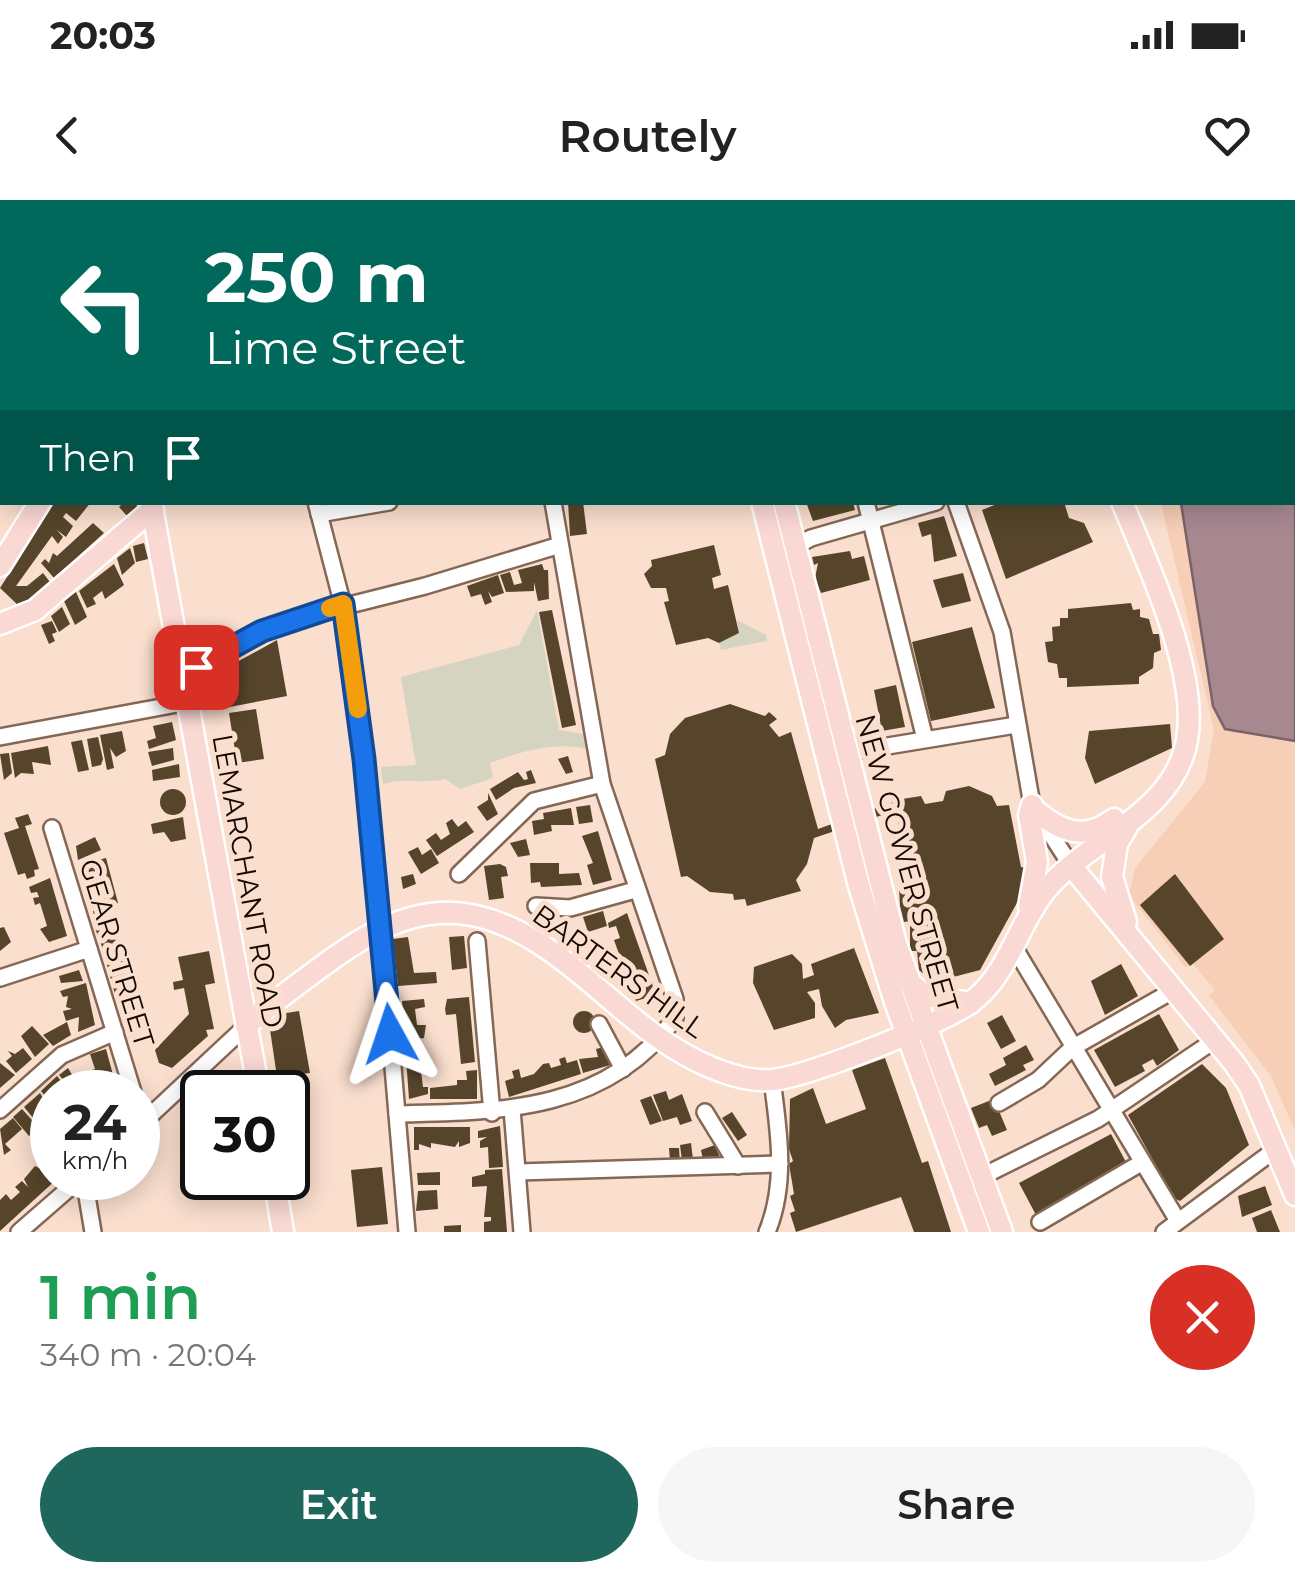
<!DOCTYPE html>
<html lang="en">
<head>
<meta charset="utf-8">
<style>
	body { margin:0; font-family:Montserrat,sans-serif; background:#f6f6f6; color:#222; height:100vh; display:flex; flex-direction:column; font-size:38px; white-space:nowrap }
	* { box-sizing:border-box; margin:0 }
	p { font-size:32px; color:#767676 }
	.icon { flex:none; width:55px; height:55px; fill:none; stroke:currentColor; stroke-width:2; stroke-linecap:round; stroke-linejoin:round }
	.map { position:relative; height:1032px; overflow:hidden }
	.details { display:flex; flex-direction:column; background:#fff; flex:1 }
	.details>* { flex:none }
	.hud { position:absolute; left:0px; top:0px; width:1295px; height:305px; box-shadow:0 5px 25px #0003; background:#00695c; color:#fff; overflow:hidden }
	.speed { position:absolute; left:30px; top:870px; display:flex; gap:20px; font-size:50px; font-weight:700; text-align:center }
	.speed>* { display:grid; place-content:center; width:130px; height:130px; border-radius:50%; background:#fff; box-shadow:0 5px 25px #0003; line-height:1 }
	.speed small { font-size:25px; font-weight:400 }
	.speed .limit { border:5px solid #111; border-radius:15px; background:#fff; color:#111 }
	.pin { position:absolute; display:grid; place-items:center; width:85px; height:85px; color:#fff; margin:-42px; border-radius:20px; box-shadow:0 5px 15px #0006 }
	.me { position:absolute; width:110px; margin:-55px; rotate:355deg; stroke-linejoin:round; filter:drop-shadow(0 0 8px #0008) }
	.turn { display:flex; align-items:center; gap:35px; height:210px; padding:0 40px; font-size:45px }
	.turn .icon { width:130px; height:130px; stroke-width:2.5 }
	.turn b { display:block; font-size:70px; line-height:85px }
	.then { display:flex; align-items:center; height:95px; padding:0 40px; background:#0003; gap:20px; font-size:38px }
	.round { display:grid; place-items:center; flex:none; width:105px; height:105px; border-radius:52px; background:#f6f6f6 }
	.summary { display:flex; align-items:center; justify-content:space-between; height:170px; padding:0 40px }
	h1 { font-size:60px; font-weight:600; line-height:75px; color:#1e9e55 }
	.action { display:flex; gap:20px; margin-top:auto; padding:20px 40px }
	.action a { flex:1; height:115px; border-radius:60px; background:#1f675d; color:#fff; font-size:40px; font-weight:600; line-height:115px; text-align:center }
	.action a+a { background:#f6f6f6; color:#222 }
	.status { display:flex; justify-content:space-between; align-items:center; height:70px; padding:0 50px; background:#fff; direction:ltr }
	.status svg { height:28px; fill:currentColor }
	header { display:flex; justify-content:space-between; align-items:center; height:130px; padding:0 40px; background:#fff; font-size:45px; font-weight:600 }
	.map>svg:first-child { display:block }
	.built { fill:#f7ceb6 }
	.green { fill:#d5d4c1 }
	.water { fill:#a78891; stroke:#7b6267; stroke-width:2.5 }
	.building { fill:#56452a }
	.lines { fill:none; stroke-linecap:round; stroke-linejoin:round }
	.minor-casing { stroke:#856755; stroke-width:20 }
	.major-casing { stroke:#fff; stroke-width:25 }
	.minor { stroke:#fff; stroke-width:15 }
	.major { stroke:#fad8d4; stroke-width:20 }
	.route-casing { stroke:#114b97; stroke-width:25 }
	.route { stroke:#1a73e8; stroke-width:18 }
	.slow { stroke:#f59e0b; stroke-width:18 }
	.labels { text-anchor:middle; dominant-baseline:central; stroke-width:10; stroke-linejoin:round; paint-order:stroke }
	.street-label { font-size:28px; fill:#140904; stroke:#fadece }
</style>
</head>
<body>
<div class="status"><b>20:03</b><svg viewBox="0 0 49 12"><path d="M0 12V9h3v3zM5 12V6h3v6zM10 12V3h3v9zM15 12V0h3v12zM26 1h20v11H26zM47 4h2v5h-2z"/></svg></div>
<header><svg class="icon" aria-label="back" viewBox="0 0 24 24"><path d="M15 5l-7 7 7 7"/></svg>Routely<svg class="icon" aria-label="heart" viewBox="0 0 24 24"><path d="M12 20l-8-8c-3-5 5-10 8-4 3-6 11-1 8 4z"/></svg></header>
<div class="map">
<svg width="1295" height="1032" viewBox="0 0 1295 1032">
	<rect width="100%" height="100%" fill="#fadece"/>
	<!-- built -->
	<g class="built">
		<polygon points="0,0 200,0 2,2 2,62"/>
		<polygon points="1161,303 1181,303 1213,506 1225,529 1295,541 1295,930 1271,876 1209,796 1215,790 1193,764 1185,767 1129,695 1135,668 1205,582 1214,530"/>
	</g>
	<!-- green -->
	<g class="green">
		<path d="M537 410 559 530 589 535 594 551C559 540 525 550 490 563L493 578 460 589 445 579C421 584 404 578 383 584L381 567 416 565 401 477 519 445Z"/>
		<polygon points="737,420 766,435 767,441 721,450 719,443 739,433"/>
	</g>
	<!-- water -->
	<polygon class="water" points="1156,0 1295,0 1295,541 1225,529 1213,506 1181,303 1292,302 1292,2"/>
	<!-- building -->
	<g class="building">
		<polygon points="55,302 91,302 76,321 66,313 63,317 73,326 66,337 57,330 63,337 58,344 52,336 16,386 27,386 43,373 50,382 20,407 0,388"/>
		<polygon points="124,302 134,302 138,307 127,316 119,307"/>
		<polygon points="568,302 583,302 587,334 570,336"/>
		<polygon points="806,302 853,302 855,310 813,321"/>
		<polygon points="1002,302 1064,302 1069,318 1084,323 1093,342 1006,379 982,310"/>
		<polygon points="944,316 957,356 934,362 931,334 922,337 918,323"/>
		<polygon points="93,323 104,333 54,378 41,363 45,359 49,363 53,353 57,356"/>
		<polygon points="144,343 148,359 136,362 133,346"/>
		<polygon points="714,345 721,375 712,378 714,389 728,385 739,433 719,443 708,438 676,445 664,402 669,401 666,388 651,388 644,374 652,366 651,360"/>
		<polygon points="130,348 135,363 122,375 117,358"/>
		<polygon points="850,351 852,359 864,356 870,380 821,393 815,378 818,363 814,365 812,357"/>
		<polygon points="114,364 124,385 105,399 102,391 93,398 96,404 87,408 79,391"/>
		<polygon points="542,364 544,370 548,370 549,399 538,401 534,382 534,391 506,392 500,375 510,372 514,385 522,383 518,370"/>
		<polygon points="963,373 971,401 942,408 933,380"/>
		<polygon points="498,375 504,393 492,397 488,391 492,402 485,405 481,394 471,397 467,386"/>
		<polygon points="76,392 87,417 75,425 64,401"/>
		<polygon points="1131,403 1133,410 1140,409 1140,417 1149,419 1153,434 1159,434 1161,450 1154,453 1153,468 1139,477 1139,484 1067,487 1067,478 1059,478 1057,464 1048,462 1045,442 1053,441 1052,427 1060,426 1060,418 1068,418 1068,409"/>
		<polygon points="62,407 70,424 59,432 51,416"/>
		<polygon points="552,410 576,525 562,528 539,412"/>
		<polygon points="52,421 57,432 52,434 55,441 49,444 41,425"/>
		<polygon points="972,427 995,508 931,521 912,442"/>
		<polygon points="277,440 287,496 219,509 212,476 238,471 237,462"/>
		<polygon points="896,485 905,527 882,531 874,490"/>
		<polygon points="730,504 765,516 769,512 777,519 769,525 779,537 791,532 818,629 902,599 921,596 925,604 943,601 946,591 969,586 992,596 997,606 1009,605 1021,667 1027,668 1023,692 980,770 938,781 936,775 928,778 919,770 917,751 910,751 910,721 904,722 900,706 898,668 907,666 898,621 903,608 814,638 807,664 796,680 801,691 747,706 745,699 734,700 733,694 710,692 687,676 681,677 655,559 665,555 670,534 685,518"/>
		<polygon points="256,509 264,559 237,563 229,513"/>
		<polygon points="172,522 176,540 149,549 147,541 156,538 153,526"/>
		<polygon points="1170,524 1172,548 1095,584 1085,558 1089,531"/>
		<polygon points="122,531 126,551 116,557 110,548 114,568 107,570 100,535"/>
		<polygon points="98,537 103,559 101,565 92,567 87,539"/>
		<polygon points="82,540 89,570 78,572 71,542"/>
		<polygon points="48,546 51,565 32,562 34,574 21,573 15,578 11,553"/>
		<polygon points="173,548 174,560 152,566 148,552"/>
		<polygon points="9,553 12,573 4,580 0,554"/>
		<polygon points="568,556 573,572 566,574 558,559"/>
		<polygon points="179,564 180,577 153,581 152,570"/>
		<polygon points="531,570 536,583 514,588 496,600 490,589 518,572 524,580 528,579 526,572"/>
		<circle cx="173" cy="602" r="13"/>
		<polygon points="488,593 498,614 487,621 477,607 488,600"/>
		<polygon points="590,605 593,622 579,624 576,607"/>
		<polygon points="571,608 574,625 551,625 552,631 534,635 532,621 544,619 543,613"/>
		<polygon points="28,614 32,624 25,626 39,669 34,670 35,676 27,679 25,673 18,675 4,633 19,628 15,618"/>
		<polygon points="183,617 186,639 171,642 164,632 153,634 151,624"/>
		<polygon points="452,619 458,627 466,621 474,632 437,656 426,640 436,633 441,640 450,634 446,623"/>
		<polygon points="598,631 612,680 593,685 587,665 593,663 582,636"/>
		<polygon points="95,637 101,650 78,660 76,646"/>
		<polygon points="526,639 530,655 518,657 510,643"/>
		<polygon points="418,647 422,655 431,649 439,663 421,674 408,652"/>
		<polygon points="106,658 118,703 97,707 85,663"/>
		<polygon points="530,663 559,663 559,674 579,673 582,685 541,687 540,682 531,683"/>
		<polygon points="500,664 506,667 508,676 501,677 504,698 489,700 484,666"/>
		<polygon points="413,674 416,684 403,689 401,677"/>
		<polygon points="1175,674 1224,739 1190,766 1140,705"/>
		<polygon points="50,678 67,736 49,742 40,729 47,726 40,703 35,705 33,698 39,697 37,692 31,693 29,687"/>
		<polygon points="108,708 111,721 96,724 93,711"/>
		<polygon points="603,711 607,726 588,732 583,717"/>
		<polygon points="627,713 656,795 636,801 633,794 640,789 629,792 622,781 635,777 625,776 623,769 631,764 614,769 612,762 619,754 614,740 620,738 616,726 609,728 608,723"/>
		<polygon points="110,724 121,756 107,760 95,728"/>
		<polygon points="4,727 11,742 0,751 0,728"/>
		<polygon points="464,736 467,768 452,770 449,737"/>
		<polygon points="408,737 414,773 436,772 437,783 398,786 393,739"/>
		<polygon points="854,748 879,813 846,820 835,828 822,806 819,789 807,792 815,803 815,818 774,830 753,783 754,767 792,754 802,764 803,779 814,775 811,764"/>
		<polygon points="209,751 215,783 205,785 214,829 206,830 208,836 172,868 159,863 155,850 189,814 184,788 174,790 173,782 183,780 178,757"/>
		<polygon points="128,759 134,769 124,772 130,790 115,794 107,765"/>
		<polygon points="1121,764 1138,796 1105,815 1091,781"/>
		<polygon points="79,770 83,781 61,783 59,776"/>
		<polygon points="86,783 95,825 78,832 79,817 66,821 63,811 72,809 66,807 68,796 63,797 60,791"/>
		<polygon points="469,797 475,862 461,864 456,814 446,815 445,809 447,799"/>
		<polygon points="424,799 425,807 415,809 417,825 426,825 424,838 417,839 423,887 428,887 428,894 409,899 402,801"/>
		<polygon points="299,811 310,873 277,877 268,816"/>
		<circle cx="584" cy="822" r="11"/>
		<polygon points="1159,814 1179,850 1157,866 1153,859 1142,865 1145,871 1115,887 1094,850"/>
		<polygon points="1002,815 1016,841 1001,849 987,823"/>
		<polygon points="67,822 71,835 53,846 43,835"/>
		<polygon points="32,826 49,844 35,857 21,836"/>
		<polygon points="1026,845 1034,860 1023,865 1026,870 995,886 989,874 1006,865 1003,858"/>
		<polygon points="604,847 610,865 583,873 579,859 598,857 596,849"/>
		<polygon points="23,848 32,859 16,873 6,861 12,856 8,851 15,854"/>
		<polygon points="106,849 115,882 120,892 104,892 97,874 89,877 87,872 95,869 90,854"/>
		<polygon points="565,857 567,863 577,860 581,874 509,897 505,881 514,878 512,871 519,869 521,878 534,874 543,864 549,863 551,868 561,865 559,859"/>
		<polygon points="885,858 922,963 928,961 951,1032 914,1032 901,997 796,1032 790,1013 795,1011 790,996 794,994 789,964 793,961 789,949 790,899 813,888 826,924 866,909 852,870"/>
		<polygon points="0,863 15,875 0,888"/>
		<polygon points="1202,864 1226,888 1249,945 1180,1001 1174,998 1128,915"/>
		<polygon points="68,868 79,886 74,892 59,875"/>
		<polygon points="477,870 477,899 430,899 430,888 457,885 457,880 467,880 466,871"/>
		<polygon points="57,876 67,888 66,892 52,892 52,904 41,891"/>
		<polygon points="666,891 669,900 682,894 692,921 680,925 677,917 663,921 653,895"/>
		<polygon points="40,893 51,912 46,916 42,911 34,919 24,907"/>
		<polygon points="651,896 662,921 650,925 640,900"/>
		<polygon points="994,899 1007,930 992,936 987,925 979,928 971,908"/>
		<polygon points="22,909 40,929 29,936 13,917"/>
		<polygon points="732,912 747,935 738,941 722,918"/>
		<polygon points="13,918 22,929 5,944 11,950 4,955 0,929"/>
		<polygon points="500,926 503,967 489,968 488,947 480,948 480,941 487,937 478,938 478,931"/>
		<polygon points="414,927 470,927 470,943 459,947 459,941 455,947 431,943 431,948 419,944 419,950 414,950"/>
		<polygon points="1111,934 1128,966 1036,1015 1019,983"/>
		<polygon points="691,943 693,960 682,961 680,945"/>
		<polygon points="715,945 721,960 703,960 701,950"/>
		<polygon points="669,948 679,948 680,963 670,961"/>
		<polygon points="45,957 52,965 52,978 58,978 0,1031 0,1000 6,994 11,1000 20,992 15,987 22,981 28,987 24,979 35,966 45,971 40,963"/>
		<polygon points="382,967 388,1024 357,1027 351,970"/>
		<polygon points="502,969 507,1032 484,1032 484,1022 491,1021 491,1017 484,1017 487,986 472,987 472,977 485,974 485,970"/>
		<polygon points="440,972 440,985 418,985 417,973"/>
		<polygon points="1265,986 1272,1005 1242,1017 1238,996"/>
		<polygon points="437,990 438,1009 416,1011 418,991"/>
		<polygon points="1271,1010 1280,1032 1257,1032 1252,1018"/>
		<polygon points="461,1025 461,1032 444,1032 444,1026"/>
	</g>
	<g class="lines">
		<defs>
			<g id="minor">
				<polyline points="513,0 513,2"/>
				<polyline points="789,0 799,2"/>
				<polyline points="257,2 258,0"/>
				<polyline points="355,2 357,0"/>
				<polyline points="814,2 815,0"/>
				<polyline points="932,2 933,0"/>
				<polyline points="0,73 2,74"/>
				<polyline points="0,241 2,243"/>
				<polyline points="316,302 347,421 381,726 407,1032"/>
				<polyline points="866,302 925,539"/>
				<polyline points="956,302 1002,432 1032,605 1072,667"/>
				<polyline points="319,314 389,302"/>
				<polyline points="788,350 811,338 936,302"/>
				<polyline points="184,474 286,421 425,386 560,345"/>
				<polyline points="0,537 188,502"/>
				<polyline points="826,547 857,551 1016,525"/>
				<polyline points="52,628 133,892"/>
				<polyline points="459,674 534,601 602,584"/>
				<polyline points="536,706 570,708 635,690"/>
				<polyline points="477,741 492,913"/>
				<polyline points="1014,747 1178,1021"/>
				<polyline points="0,778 89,749"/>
				<polyline points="599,824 623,869"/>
				<polyline points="999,903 1038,880 1072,848 1174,790"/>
				<polyline points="512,909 522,1032"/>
				<polyline points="0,910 62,855 115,832"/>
				<polyline points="705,912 738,966"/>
				<path d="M397 914C502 912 608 911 675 818V799L602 584 553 302"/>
				<polyline points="138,927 246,826"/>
				<polyline points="518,972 780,964"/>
				<polyline points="981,977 1098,919 1215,840"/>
				<polyline points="84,978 93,1032"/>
				<polyline points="1040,1022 1141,963"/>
				<polyline points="19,1032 81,978"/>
				<path d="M767 1032C787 984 779 931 772 880"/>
				<polyline points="1164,1032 1276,949"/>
			</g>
			<g id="major">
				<polyline points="693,0 694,2"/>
				<polyline points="209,2 211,0"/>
				<polyline points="1096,2 1096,0"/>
				<polyline points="151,302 259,892"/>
				<polyline points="762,302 859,686 895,802 979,1032"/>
				<polyline points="784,302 896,744 1002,1032"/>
				<polyline points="0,366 40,302"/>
				<polyline points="0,424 35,410 153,309"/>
				<path d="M1035 610C1061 632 1085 641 1114 619"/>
				<polyline points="1072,667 1234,863 1249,885 1295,995"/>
				<polyline points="1029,706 1037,662 1029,615 1032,605"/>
				<polyline points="1126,722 1112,677 1117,644 1127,627"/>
				<polyline points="910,783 926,796 971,803"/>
				<path d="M246 826C268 806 293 788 317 770 394 712 455 688 543 746 589 776 627 819 674 848 701 865 741 883 773 880 809 876 940 824 970 803 1008 776 1017 726 1045 691 1087 639 1174 615 1187 540 1199 472 1148 365 1122 302"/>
				<polyline points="274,978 283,1032"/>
			</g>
		</defs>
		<!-- minor casing -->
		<use href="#minor" class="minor-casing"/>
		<!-- major casing -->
		<use href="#major" class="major-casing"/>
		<!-- minor -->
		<use href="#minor" class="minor"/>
		<!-- major -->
		<use href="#major" class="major"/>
	</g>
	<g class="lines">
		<defs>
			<polyline id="route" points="196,467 262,431 343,404 364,559 390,834"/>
		</defs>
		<!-- route casing -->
		<use href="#route" class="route-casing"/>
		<!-- route -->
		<use href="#route" class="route"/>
		<!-- slow -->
		<polyline class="slow" points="330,408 343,404 358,509"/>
	</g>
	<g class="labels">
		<!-- street labels -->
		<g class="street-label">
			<text transform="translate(907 663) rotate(74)">NEW GOWER STREET</text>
			<text transform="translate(248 681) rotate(80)">LEMARCHANT ROAD</text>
			<text transform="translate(117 753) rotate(73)">GEAR STREET</text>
			<text transform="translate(619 771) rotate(36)">BARTERS HILL</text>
		</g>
	</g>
</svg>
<div class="speed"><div>24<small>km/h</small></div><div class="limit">30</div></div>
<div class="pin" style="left:196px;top:467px;background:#d93025"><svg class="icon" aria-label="arrive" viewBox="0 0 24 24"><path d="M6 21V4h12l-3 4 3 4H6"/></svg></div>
<svg class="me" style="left:390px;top:834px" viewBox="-20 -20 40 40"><path d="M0-17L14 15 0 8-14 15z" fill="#1a73e8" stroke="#fff" stroke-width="4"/></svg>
<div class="hud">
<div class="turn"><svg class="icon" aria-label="left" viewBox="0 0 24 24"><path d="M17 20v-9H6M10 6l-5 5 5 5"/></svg><div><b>250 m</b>Lime Street</div></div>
<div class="then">Then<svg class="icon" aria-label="arrive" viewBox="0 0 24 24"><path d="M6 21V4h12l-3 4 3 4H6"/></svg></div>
</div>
</div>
<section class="details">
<div class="summary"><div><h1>1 min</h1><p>340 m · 20:04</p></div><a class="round" style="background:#d93025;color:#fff"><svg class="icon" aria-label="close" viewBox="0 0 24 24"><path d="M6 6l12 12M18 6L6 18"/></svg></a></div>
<div class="action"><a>Exit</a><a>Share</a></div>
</section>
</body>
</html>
